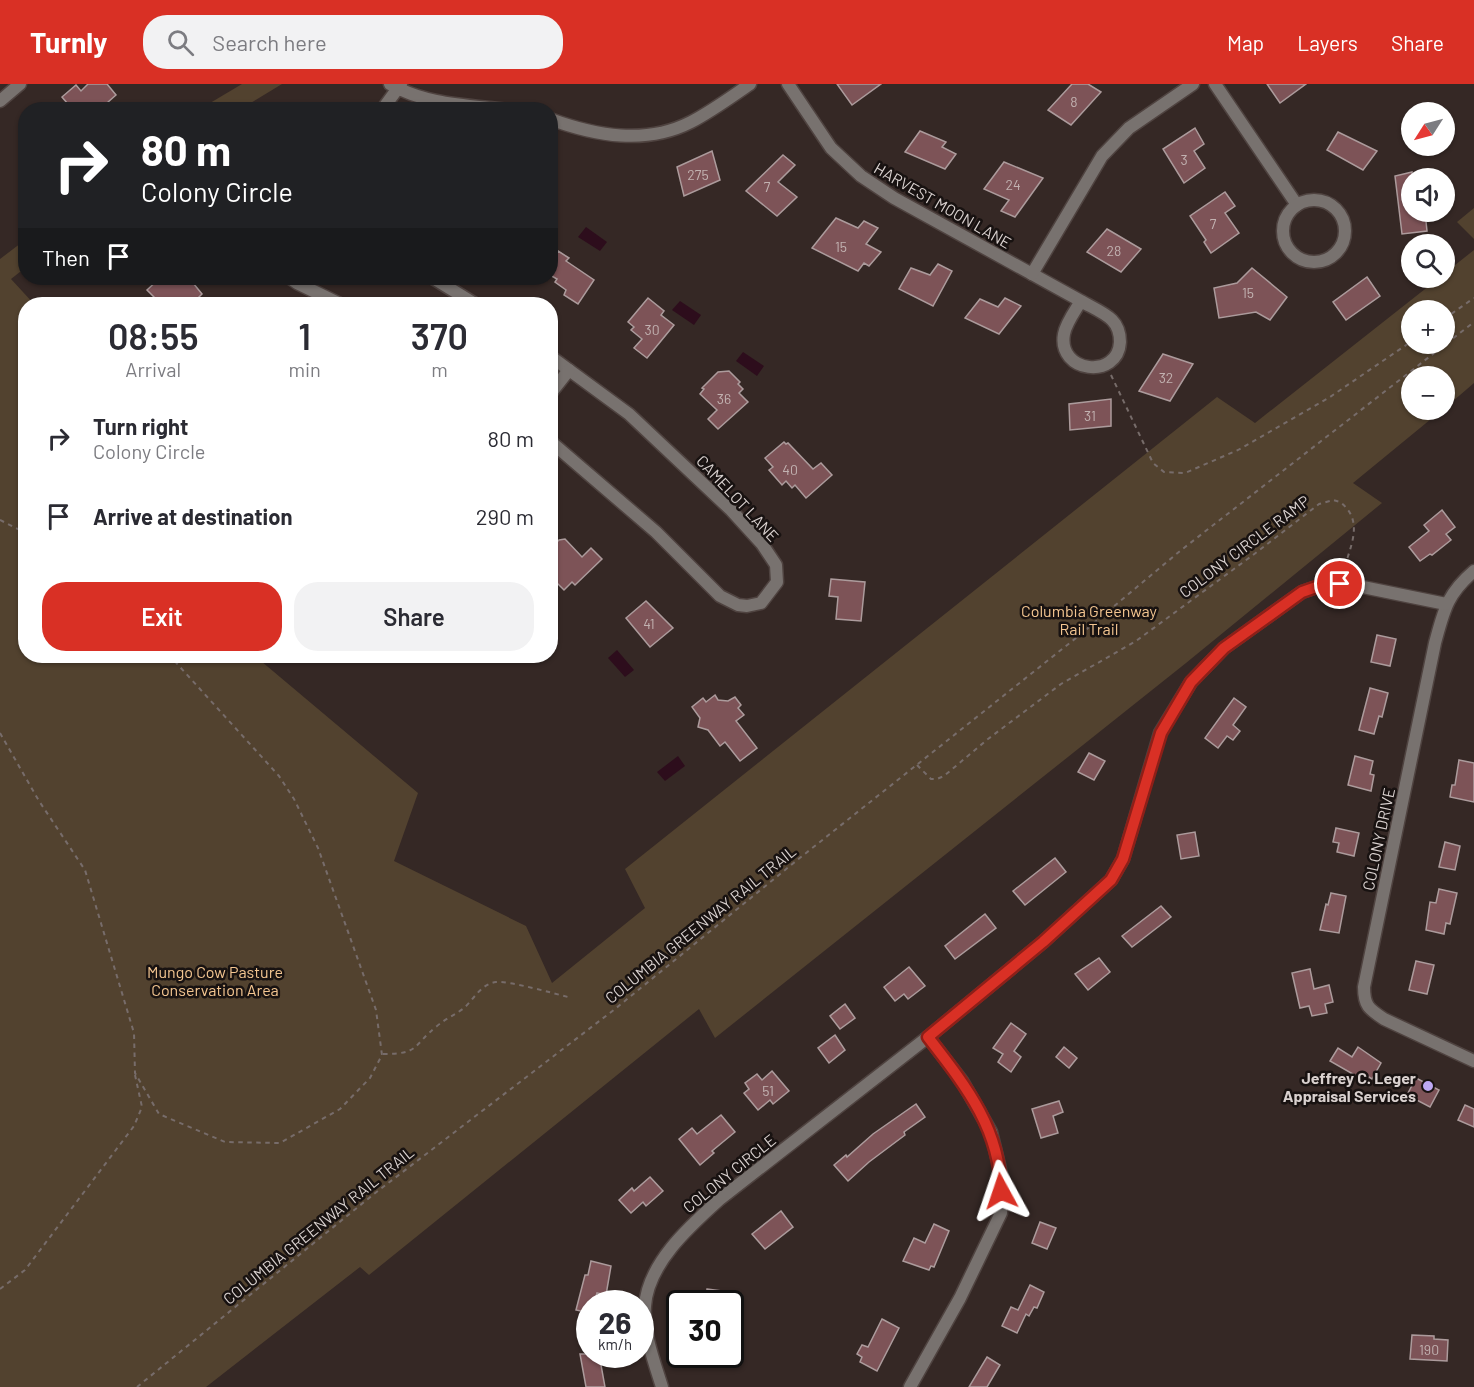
<!DOCTYPE html>
<html lang="en">
<head>
<meta charset="utf-8">
<style>
	body { margin:0; font-family:Barlow,sans-serif; background:#f2f2f3; color:#2b2b33; height:100vh; display:flex; flex-direction:column; font-size:22px; white-space:nowrap }
	* { box-sizing:border-box; margin:0 }
	p { font-size:20px; color:#7c7c81 }
	.icon { flex:none; width:33px; height:33px; fill:none; stroke:currentColor; stroke-width:2; stroke-linecap:round; stroke-linejoin:round }
	.map { position:relative; flex:1; overflow:hidden }
	.details { position:absolute; left:18px; top:213px; width:540px; height:366px; display:flex; flex-direction:column; background:#fff; border-radius:24px; box-shadow:0 2px 4px #0004 }
	.details>* { flex:none }
	.top-card { position:absolute; left:18px; top:18px; width:540px; height:183px; border-radius:24px; box-shadow:0 2px 4px #0004; background:#202124; color:#fff; overflow:hidden }
	.needle { width:39px; rotate:234deg }
	.fabs { position:absolute; left:1401px; top:18px; display:grid; gap:12px }
	.fabs a { display:grid; place-items:center; width:54px; height:54px; border-radius:50%; background:#fff; box-shadow:0 2px 4px #0004; font-size:30px }
	.speed { position:absolute; left:576px; top:1206px; display:flex; gap:12px; font-size:30px; font-weight:700; text-align:center }
	.speed>* { display:grid; place-content:center; width:78px; height:78px; border-radius:50%; background:#fff; box-shadow:0 2px 4px #0004; line-height:1 }
	.speed small { font-size:15px; font-weight:400 }
	.speed .limit { border:3px solid #111; border-radius:9px; background:#fff; color:#111 }
	.pin { position:absolute; display:grid; place-items:center; width:51px; height:51px; color:#fff; margin:-26px; border:3px solid #fff; border-radius:50%; box-shadow:0 2px 6px #0007 }
	.me { position:absolute; width:66px; margin:-33px; rotate:355deg; stroke-linejoin:round; filter:drop-shadow(0 0 4px #0008) }
	.turn { display:flex; align-items:center; gap:21px; height:126px; padding:0 24px; font-size:27px }
	.turn .icon { width:78px; height:78px; stroke-width:2.5 }
	.turn b { display:block; font-size:42px; line-height:51px }
	.then { display:flex; align-items:center; height:57px; padding:0 24px; background:#0003; gap:12px; font-size:22px }
	.eta { display:flex; justify-content:space-evenly; align-items:center; height:102px; text-align:center }
	.eta b { font-size:36px; font-weight:600; line-height:42px }
	.action { display:flex; gap:12px; margin-top:auto; padding:12px 24px }
	.action a { flex:1; height:69px; border-radius:24px; background:#d93025; color:#fff; font-size:24px; font-weight:600; line-height:69px; text-align:center }
	.action a+a { background:#f2f2f3; color:#2b2b33 }
	ul { padding:0; list-style:none }
	li { display:flex; align-items:center; gap:18px; height:78px; padding:0 24px }
	li div { flex:1 }
	li b { display:block; font-size:22px }
	li em { font-style:normal }
	header { display:flex; align-items:center; gap:36px; box-sizing:border-box; height:84px; padding:0 30px; background:#d93025; color:#fff }
	header strong { font-size:28px }
	nav { display:flex; gap:33px; margin-inline-start:auto; font-size:21px }
	.search { width:420px; height:54px; background:#f2f2f3; display:flex; align-items:center; gap:15px; box-sizing:border-box; padding:0 21px; border-radius:24px; color:#7c7c81; font-size:22px }
	.map>svg:first-child { display:block }
	.green { fill:#52422f; fill-rule:evenodd }
	.water { fill:#2d0d1c }
	.building { fill:#7d5357; stroke:#ac9b9c; stroke-width:1.5 }
	.lines { fill:none; stroke-linecap:round; stroke-linejoin:round }
	.street-casing { stroke:#4f4340; stroke-width:15 }
	.path { stroke:#776c6a; stroke-width:2; stroke-dasharray:4.5 4.5; stroke-linecap:butt }
	.street { stroke:#78726f; stroke-width:12 }
	.route-casing { stroke:#8d1f18; stroke-width:15 }
	.route { stroke:#d93025; stroke-width:10 }
	.poi-dot { fill:#bea9f4; stroke:#181211; stroke-width:2 }
	.labels { text-anchor:middle; dominant-baseline:central; stroke-width:5; stroke-linejoin:round; paint-order:stroke }
	.number-label { font-size:14px; fill:#c2b2b1 }
	.street-label { font-size:16px; fill:#d9d1cf; stroke:#181211 }
	.park-label { font-size:16px; fill:#f4c691; stroke:#181211 }
	.poi-label { font-size:16px; font-weight:bold; fill:#d9d1cf; stroke:#181211; text-anchor:end }
</style>
</head>
<body>
<header>
<strong>Turnly</strong>
<div class="search"><svg class="icon" aria-label="search" viewBox="0 0 24 24"><circle cx="10" cy="10" r="6"/><path d="M15 15l6 6"/></svg>Search here</div>
<nav><a>Map</a><a>Layers</a><a>Share</a></nav>
</header>
<div class="map">
<svg width="1474" height="1303" viewBox="0 0 1474 1303">
	<rect width="100%" height="100%" fill="#352825"/>
	<!-- green -->
	<g class="green">
		<polygon points="242,0 282,0 241,25 200,25"/>
		<polygon points="1474,124 1474,155 1457,138"/>
		<path d="M25 156V184L11 195 34 220H26V572H255L418 709 394 777 526 842 552 899 645 824 625 785 1217 313 1255 339 1439 194H1444L1445 189 1474 166V299L1445 324 1444 292H1412V326H1442L1353 399 1382 419 1186 579 715 954 699 925 369 1191 360 1183 206 1303H0V175ZM1444 226V260H1412V226Z"/>
	</g>
	<!-- water -->
	<g class="water">
		<polygon points="586,143 607,158 600,167 578,153"/>
		<polygon points="680,217 701,231 694,241 672,226"/>
		<polygon points="743,268 764,282 757,292 736,277"/>
		<polygon points="617,566 634,586 625,593 608,574"/>
		<polygon points="678,672 685,682 665,697 657,688"/>
	</g>
	<!-- building -->
	<g class="building">
		<polygon points="88,0 107,0 116,11 99,26 73,26 62,13 76,1 81,7"/>
		<polygon points="837,0 881,0 852,21"/>
		<polygon points="1072,0 1088,0 1101,8 1071,41 1048,26"/>
		<polygon points="1267,0 1306,0 1280,19"/>
		<polygon points="1195,44 1204,60 1194,67 1205,84 1184,99 1163,65"/>
		<polygon points="920,47 946,58 942,63 956,70 945,85 905,68"/>
		<polygon points="1338,48 1377,67 1363,86 1327,66"/>
		<polygon points="712,67 720,96 684,112 677,83"/>
		<polygon points="783,71 795,81 778,98 797,113 777,132 746,107"/>
		<polygon points="1004,78 1043,94 1015,133 1001,127 1009,116 984,105"/>
		<polygon points="1412,88 1412,128 1425,128 1427,147 1402,150 1395,92"/>
		<polygon points="1225,108 1235,122 1225,129 1239,149 1211,169 1204,158 1206,156 1190,132"/>
		<polygon points="836,134 858,144 864,137 878,144 866,160 881,168 869,182 864,179 858,187 812,164"/>
		<polygon points="1107,145 1141,165 1121,188 1087,168"/>
		<polygon points="558,167 569,174 566,177 594,196 578,220 564,211 566,206 555,198 557,195 550,191 550,178"/>
		<polygon points="938,180 952,187 933,222 899,205 911,184 930,191"/>
		<polygon points="1252,184 1287,213 1270,236 1256,228 1219,234 1214,204 1237,199"/>
		<polygon points="1367,193 1380,212 1346,236 1333,218"/>
		<polygon points="160,194 189,194 202,210 197,215 202,220 161,220 147,206"/>
		<polygon points="648,214 664,227 661,231 674,241 647,274 634,264 642,255 631,246 634,243 628,238"/>
		<polygon points="1005,214 1021,222 999,250 965,234 980,215 998,223"/>
		<polygon points="1163,270 1193,280 1170,317 1139,307"/>
		<polygon points="729,287 740,298 738,300 743,305 739,309 748,318 718,345 708,335 717,326 700,310 704,305 702,304 718,288"/>
		<polygon points="1111,315 1111,342 1070,346 1069,320"/>
		<polygon points="784,358 786,360 788,359 813,385 821,379 832,391 806,414 795,401 792,404 786,397 782,401 769,386 773,383 765,374"/>
		<polygon points="1442,426 1455,443 1446,450 1451,456 1432,471 1430,470 1420,477 1409,463 1429,447 1424,441"/>
		<polygon points="565,455 582,473 591,464 602,475 575,501 572,498 564,506 550,492 550,465 559,456"/>
		<polygon points="831,495 865,498 861,537 836,535 838,513 829,512"/>
		<polygon points="646,517 673,544 650,563 626,534"/>
		<polygon points="1377,551 1396,555 1390,582 1371,578"/>
		<polygon points="1370,604 1388,609 1382,633 1379,632 1374,650 1359,646"/>
		<polygon points="715,611 718,616 728,617 735,613 741,621 738,624 744,631 736,637 757,664 740,677 725,658 720,662 708,646 698,643 700,634 692,623 703,614 706,618"/>
		<polygon points="1234,614 1246,623 1233,641 1240,647 1233,656 1227,652 1218,664 1205,654"/>
		<polygon points="1089,669 1105,677 1094,696 1078,688"/>
		<polygon points="1355,672 1373,677 1370,690 1374,691 1371,707 1348,701"/>
		<polygon points="1459,676 1474,679 1474,718 1450,713 1452,701 1455,701"/>
		<polygon points="1336,744 1359,749 1354,772 1337,768 1339,759 1333,758"/>
		<polygon points="1195,748 1199,772 1181,775 1177,751"/>
		<polygon points="1445,758 1460,762 1455,786 1439,783"/>
		<polygon points="1055,774 1066,788 1025,821 1013,807"/>
		<polygon points="1439,805 1457,809 1450,840 1446,839 1444,850 1426,846 1430,818 1436,819"/>
		<polygon points="1331,809 1346,812 1339,849 1320,846 1326,820 1328,821"/>
		<polygon points="1161,822 1171,833 1132,863 1122,852"/>
		<polygon points="985,830 996,844 955,875 945,862"/>
		<polygon points="1099,874 1110,888 1088,906 1075,890"/>
		<polygon points="1416,877 1434,881 1427,910 1409,906"/>
		<polygon points="909,883 925,902 908,915 904,910 895,917 884,903"/>
		<polygon points="1310,885 1314,905 1329,901 1333,918 1325,920 1327,929 1312,932 1309,922 1300,924 1292,889"/>
		<polygon points="845,920 855,934 840,945 830,932"/>
		<polygon points="1011,939 1026,950 1014,967 1021,973 1011,988 998,978 1003,970 993,964"/>
		<polygon points="835,951 845,966 829,979 818,964"/>
		<polygon points="1064,963 1077,974 1069,984 1056,973"/>
		<polygon points="1358,963 1381,979 1372,995 1361,988 1358,993 1330,977 1338,964 1352,973"/>
		<polygon points="772,987 789,1007 773,1020 770,1016 758,1026 744,1009 749,1005 745,999 757,990 762,996"/>
		<polygon points="1416,994 1439,1006 1430,1023 1407,1011"/>
		<polygon points="1059,1017 1063,1028 1053,1032 1058,1049 1041,1054 1032,1025"/>
		<polygon points="916,1020 925,1033 904,1048 905,1051 869,1078 848,1097 834,1081 846,1071 847,1073 873,1050"/>
		<polygon points="1465,1021 1474,1025 1474,1043 1458,1036"/>
		<polygon points="721,1031 735,1048 712,1067 714,1069 700,1081 679,1055 692,1044 697,1050"/>
		<polygon points="650,1093 663,1107 646,1122 643,1118 631,1129 619,1116 632,1104 634,1107"/>
		<polygon points="781,1127 793,1143 765,1165 752,1150"/>
		<polygon points="1040,1138 1056,1144 1047,1165 1032,1159"/>
		<polygon points="934,1140 949,1147 934,1183 931,1182 929,1186 903,1177 914,1154 925,1159"/>
		<polygon points="591,1177 611,1182 606,1211 597,1209 594,1220 590,1220 590,1229 576,1226 585,1191 588,1191"/>
		<polygon points="1030,1201 1044,1208 1037,1224 1034,1223 1029,1232 1026,1230 1017,1249 1002,1242 1011,1223 1018,1226"/>
		<polygon points="707,1205 729,1208 727,1220 706,1220"/>
		<polygon points="882,1235 899,1244 877,1287 860,1278 862,1273 857,1270 862,1261 868,1263"/>
		<polygon points="1412,1251 1434,1252 1434,1255 1448,1256 1447,1277 1410,1275"/>
		<polygon points="580,1270 599,1270 605,1303 586,1303"/>
		<polygon points="987,1273 1000,1281 987,1303 969,1303"/>
	</g>
	<g class="lines">
		<defs>
			<g id="street">
				<path d="M390 0C426 21 468 21 508 26"/>
				<path d="M788 0 831 64 861 92 894 114 1081 217C1091 223 1104 228 1112 236 1118 242 1120 250 1120 258 1118 296 1057 289 1064 250 1066 239 1075 227 1081 217"/>
				<polyline points="1215,0 1297,121"/>
				<polyline points="0,17 20,0"/>
				<polyline points="382,26 401,0"/>
				<path d="M550 35C596 52 646 61 691 38 712 27 731 13 750 0"/>
				<circle cx="1314" cy="147" r="31"/>
				<polyline points="1032,190 1102,72 1129,44 1193,0"/>
				<polyline points="290,194 297,199 340,220"/>
				<polyline points="433,194 475,220"/>
				<polyline points="550,272 629,330 731,426 762,460 776,481 777,498 761,519 747,522 738,521 720,512 656,448 550,357"/>
				<polyline points="550,310 569,286"/>
				<path d="M1474 487C1447 510 1444 526 1435 559L1364 903C1364 922 1369 925 1384 935L1474 977"/>
				<path d="M662 1303C654 1277 643 1249 645 1222 648 1179 690 1142 720 1115L928 953 1043 858 1111 796 1123 775 1160 649 1191 598 1224 564 1302 508 1325 500 1353 501 1446 520"/>
				<polyline points="910,1303 960,1214 1001,1129 1000,1085 991,1048 962,997 928,953"/>
			</g>
		</defs>
		<!-- street casing -->
		<use href="#street" class="street-casing"/>
		<!-- path -->
		<g class="path">
			<polyline points="1444,235 1474,214"/>
			<polyline points="1111,291 1153,379 1164,388 1185,389 1238,366 1330,313 1412,257"/>
			<polyline points="0,436 26,449"/>
			<polyline points="0,649 39,717 85,786 134,949 135,989 159,1030 225,1058 280,1059 340,1025 370,994 382,971 376,926 318,764 294,715 279,692 170,572"/>
			<path d="M917 681 931 695H937L944 692 988 655 1061 600 1136 557 1253 471 1319 420 1333 416 1340 418C1365 437 1350 463 1343 488"/>
			<path d="M383 970C420 970 412 962 437 942 445 935 455 931 464 924 474 915 481 900 496 898 510 897 552 909 568 913"/>
			<polyline points="0,1205 25,1186 134,1042 142,1023 135,991"/>
			<polyline points="137,1303 374,1110 615,925 796,777 1076,554 1180,467 1474,238"/>
		</g>
		<!-- street -->
		<use href="#street" class="street"/>
	</g>
	<g class="lines">
		<defs>
			<path id="route" d="M1001 1107C1000 1044 965 1001 928 953L1043 858 1111 796 1123 775 1161 649 1191 598 1224 564 1302 508 1325 500H1340"/>
		</defs>
		<!-- route casing -->
		<use href="#route" class="route-casing"/>
		<!-- route -->
		<use href="#route" class="route"/>
	</g>
	<!-- markers -->
	<circle class="poi-dot" cx="1428" cy="1002" r="6"/>
	<g class="labels">
		<!-- number labels -->
		<g class="number-label">
			<text x="1074" y="17">8</text>
			<text x="1184" y="75">3</text>
			<text x="698" y="90">275</text>
			<text x="1013" y="100">24</text>
			<text x="767" y="102">7</text>
			<text x="1213" y="139">7</text>
			<text x="841" y="162">15</text>
			<text x="1114" y="166">28</text>
			<text x="1248" y="208">15</text>
			<text x="652" y="245">30</text>
			<text x="1166" y="293">32</text>
			<text x="724" y="314">36</text>
			<text x="1090" y="331">31</text>
			<text x="790" y="385">40</text>
			<text x="649" y="539">41</text>
			<text x="768" y="1006">51</text>
			<text x="1429" y="1265">190</text>
		</g>
		<!-- street labels -->
		<g class="street-label">
			<text transform="translate(943 121) rotate(30)">HARVEST MOON LANE</text>
			<text transform="translate(738 414) rotate(47)">CAMELOT LANE</text>
			<text transform="translate(1244 462) rotate(-37)">COLONY CIRCLE RAMP</text>
			<text transform="translate(1378 755) rotate(-78)">COLONY DRIVE</text>
			<text transform="translate(700 840) rotate(-39)">COLUMBIA GREENWAY RAIL TRAIL</text>
			<text transform="translate(729 1089) rotate(-39)">COLONY CIRCLE</text>
			<text transform="translate(318 1141) rotate(-39)">COLUMBIA GREENWAY RAIL TRAIL</text>
		</g>
		<!-- park labels -->
		<g class="park-label">
			<text x="1089" y="526">Columbia Greenway<tspan x="1089" dy="18">Rail Trail</tspan></text>
			<text x="215" y="887">Mungo Cow Pasture<tspan x="215" dy="18">Conservation Area</tspan></text>
		</g>
		<!-- poi labels -->
		<g class="poi-label">
			<text x="1416" y="993">Jeffrey C. Leger<tspan x="1416" dy="18">Appraisal Services</tspan></text>
		</g>
	</g>
</svg>
<div class="fabs">
<a><svg class="needle" viewBox="-14 -14 28 28"><path d="M0-13l5 13h-10z" fill="#e53935"/><path d="M0 13l5-13h-10z" fill="#7c7c81"/></svg></a>
<a><svg class="icon" aria-label="sound" viewBox="0 0 24 24"><path d="M4 9h4l5-4v14l-5-4H4zM17 9q2 3 0 6"/></svg></a>
<a><svg class="icon" aria-label="search" viewBox="0 0 24 24"><circle cx="10" cy="10" r="6"/><path d="M15 15l6 6"/></svg></a>
<a>+</a>
<a>−</a>
</div>
<div class="speed"><div>26<small>km/h</small></div><div class="limit">30</div></div>
<div class="pin" style="left:1340px;top:500px;background:#d93025"><svg class="icon" aria-label="arrive" viewBox="0 0 24 24"><path d="M6 21V4h12l-3 4 3 4H6"/></svg></div>
<svg class="me" style="left:1001px;top:1107px" viewBox="-20 -20 40 40"><path d="M0-17L14 15 0 8-14 15z" fill="#d93025" stroke="#fff" stroke-width="4"/></svg>
<div class="top-card">
<div class="turn"><svg class="icon" aria-label="right" viewBox="0 0 24 24"><path d="M7 20v-9h11M14 6l5 5-5 5"/></svg><div><b>80 m</b>Colony Circle</div></div>
<div class="then">Then<svg class="icon" aria-label="arrive" viewBox="0 0 24 24"><path d="M6 21V4h12l-3 4 3 4H6"/></svg></div>
</div>
<section class="details">
<div class="eta">
<div><b>08:55</b><p>Arrival</p></div>
<div><b>1</b><p>min</p></div>
<div><b>370</b><p>m</p></div>
</div>
<ul>
<li><svg class="icon" aria-label="right" viewBox="0 0 24 24"><path d="M7 20v-9h11M14 6l5 5-5 5"/></svg><div><b>Turn right</b><p>Colony Circle</p></div><em>80 m</em></li>
<li><svg class="icon" aria-label="arrive" viewBox="0 0 24 24"><path d="M6 21V4h12l-3 4 3 4H6"/></svg><div><b>Arrive at destination</b></div><em>290 m</em></li>
</ul>
<div class="action"><a>Exit</a><a>Share</a></div>
</section>
</div>
</body>
</html>
